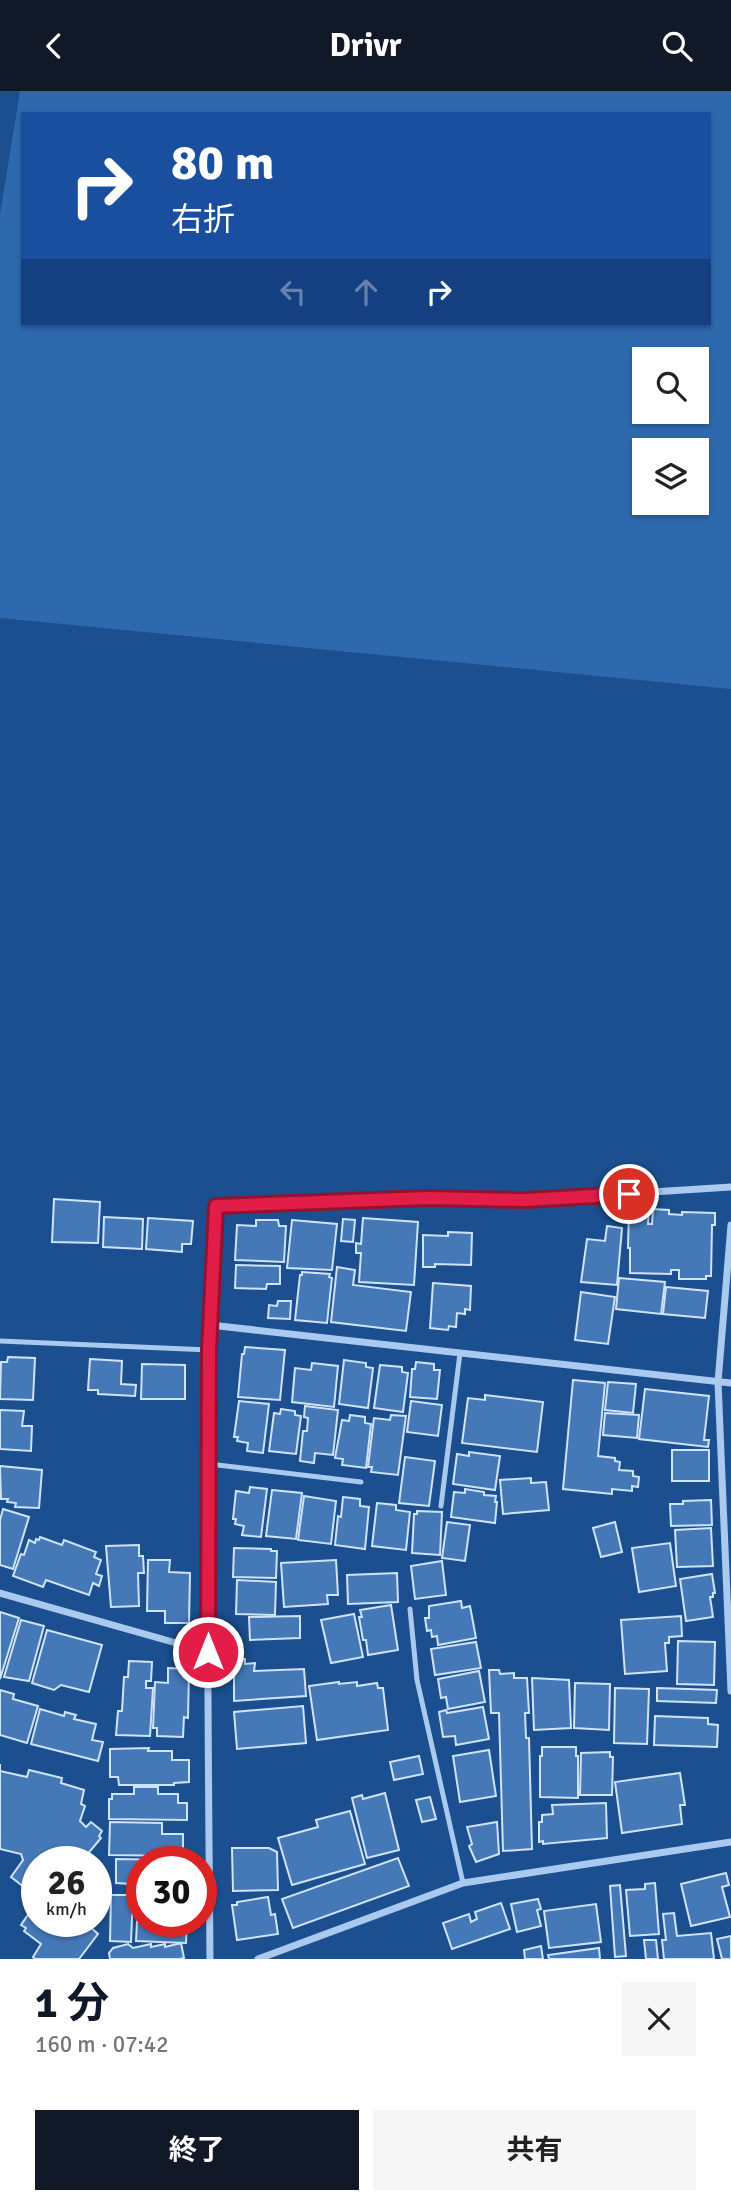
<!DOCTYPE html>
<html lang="ja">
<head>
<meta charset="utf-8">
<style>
	body { margin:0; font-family:Signika,"Noto Sans JP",sans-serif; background:#f6f6f6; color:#222; height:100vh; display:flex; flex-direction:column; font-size:26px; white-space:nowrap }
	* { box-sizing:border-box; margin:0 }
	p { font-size:23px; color:#767676 }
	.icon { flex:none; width:38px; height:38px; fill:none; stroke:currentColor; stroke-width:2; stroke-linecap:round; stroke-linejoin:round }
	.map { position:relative; height:1868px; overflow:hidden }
	.sheet { display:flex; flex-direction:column; background:#fff; flex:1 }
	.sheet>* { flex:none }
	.banner { position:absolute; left:21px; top:21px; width:690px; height:214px; border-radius:0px; box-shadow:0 2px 5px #0004; background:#1a4fa0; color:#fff; overflow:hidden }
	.tools { position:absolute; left:632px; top:256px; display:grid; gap:14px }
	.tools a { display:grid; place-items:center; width:77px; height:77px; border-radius:0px; background:#fff; box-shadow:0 2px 5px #0004; font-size:35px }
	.speed { position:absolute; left:21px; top:1755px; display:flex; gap:14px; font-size:35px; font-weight:700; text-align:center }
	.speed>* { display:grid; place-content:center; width:91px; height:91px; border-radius:50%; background:#fff; box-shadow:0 2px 5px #0004; line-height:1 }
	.speed small { font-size:18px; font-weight:400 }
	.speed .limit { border:10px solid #d22; background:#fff; color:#111 }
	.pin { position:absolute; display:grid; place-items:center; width:60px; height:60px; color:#fff; margin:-30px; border:4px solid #fff; border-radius:50%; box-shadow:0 2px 7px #0007 }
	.me { position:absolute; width:77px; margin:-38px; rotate:0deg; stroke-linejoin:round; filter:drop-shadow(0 0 5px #0008) }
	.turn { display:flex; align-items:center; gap:24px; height:147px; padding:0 35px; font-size:32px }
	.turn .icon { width:91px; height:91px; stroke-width:2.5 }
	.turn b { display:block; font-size:49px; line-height:60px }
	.lanes { display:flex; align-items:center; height:66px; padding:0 35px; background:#0003; justify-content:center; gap:35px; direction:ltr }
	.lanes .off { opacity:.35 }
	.round { display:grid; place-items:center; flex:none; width:74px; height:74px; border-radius:0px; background:#f6f6f6 }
	.headline { display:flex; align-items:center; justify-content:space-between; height:119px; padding:0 35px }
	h1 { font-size:42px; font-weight:700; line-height:52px; color:#111827 }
	.cta { display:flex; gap:14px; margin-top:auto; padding:14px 35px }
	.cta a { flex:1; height:80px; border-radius:0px; background:#111827; color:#fff; font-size:28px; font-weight:700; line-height:80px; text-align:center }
	.cta a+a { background:#f6f6f6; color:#222 }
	header { display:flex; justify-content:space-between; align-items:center; height:91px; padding:0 35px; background:#111827; color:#fff; font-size:32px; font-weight:700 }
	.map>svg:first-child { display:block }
	.green { fill:#2e69ad; fill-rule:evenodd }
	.building { fill:#4478b7; stroke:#cfe3fa; stroke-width:2 }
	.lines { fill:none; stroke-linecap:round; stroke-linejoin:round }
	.lane { stroke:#a9c9ee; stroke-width:5 }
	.street { stroke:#a9c9ee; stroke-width:7 }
	.route-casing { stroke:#92132f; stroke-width:18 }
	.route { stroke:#e11d48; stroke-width:12 }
</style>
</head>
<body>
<header><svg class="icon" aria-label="back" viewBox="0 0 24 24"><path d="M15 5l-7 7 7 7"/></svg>Drivr<svg class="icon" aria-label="search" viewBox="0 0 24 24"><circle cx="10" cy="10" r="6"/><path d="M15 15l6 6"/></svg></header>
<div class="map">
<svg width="731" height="1868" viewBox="0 0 731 1868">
	<rect width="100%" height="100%" fill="#1b4f8f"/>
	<!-- green -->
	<path class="green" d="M20 0H731V598L0 527V124ZM23 23H709V233H23ZM644 268H696V320H644ZM644 359H696V411H644Z"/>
	<!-- building -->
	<g class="building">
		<polygon points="54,1108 100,1111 98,1152 52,1151"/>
		<polygon points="629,1116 649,1117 648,1133 652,1133 653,1118 669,1119 669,1123 682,1124 682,1121 715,1122 715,1134 712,1134 711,1185 706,1185 706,1188 679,1188 679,1179 671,1179 671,1183 630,1182 630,1157 628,1157"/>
		<polygon points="104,1126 143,1128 142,1158 103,1156"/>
		<polygon points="148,1127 193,1130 191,1153 182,1153 182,1161 146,1158"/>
		<polygon points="363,1127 418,1131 414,1194 359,1191 361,1162 356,1162 356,1152 361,1153"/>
		<polygon points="343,1128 355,1129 353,1151 341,1150"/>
		<polygon points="256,1129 278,1129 279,1135 286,1135 284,1171 235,1169 237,1134 256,1135"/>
		<polygon points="292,1129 337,1133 332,1179 287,1177"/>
		<polygon points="607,1135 622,1137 617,1194 581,1191 587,1148 605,1150"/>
		<polygon points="448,1141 472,1142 471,1174 435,1173 435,1176 423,1176 423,1144 448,1145"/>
		<polygon points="236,1174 280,1175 280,1193 267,1193 266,1198 235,1197"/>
		<polygon points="337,1176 355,1179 353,1194 411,1201 406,1240 331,1231"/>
		<polygon points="302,1181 330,1183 329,1186 332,1187 327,1232 295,1229 300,1184 302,1184"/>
		<polygon points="619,1187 665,1191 661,1223 616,1218"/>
		<polygon points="433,1192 471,1195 470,1219 465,1218 465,1223 457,1222 456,1236 449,1235 448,1239 430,1237"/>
		<polygon points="666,1196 708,1200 705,1227 663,1223"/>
		<polygon points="581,1201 615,1206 608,1253 575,1249"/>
		<polygon points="278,1210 291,1210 290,1228 268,1227 269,1214 277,1215"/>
		<polygon points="245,1256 285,1259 280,1309 238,1306 242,1263 244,1263"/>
		<polygon points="8,1266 35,1267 33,1309 0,1308 1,1271 7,1271"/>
		<polygon points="90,1268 122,1270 121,1293 136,1294 135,1305 98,1303 98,1299 88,1299"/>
		<polygon points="344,1269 366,1272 366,1276 373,1277 368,1317 339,1313"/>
		<polygon points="416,1271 434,1273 434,1279 440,1279 437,1308 410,1306 412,1278 415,1278"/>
		<polygon points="312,1272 338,1275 334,1316 292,1311 295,1277 311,1279"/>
		<polygon points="142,1273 185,1274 185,1308 141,1308"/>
		<polygon points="380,1274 402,1276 402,1281 408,1282 403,1321 374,1317"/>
		<polygon points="573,1289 605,1292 598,1365 615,1367 615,1370 620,1371 619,1379 633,1380 633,1385 639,1386 638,1396 632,1395 632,1400 612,1398 612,1403 563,1398"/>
		<polygon points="608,1291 636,1293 633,1322 605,1319"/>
		<polygon points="645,1298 709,1305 704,1349 709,1349 708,1356 639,1348"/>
		<polygon points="485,1304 543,1311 537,1361 462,1352 468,1307 485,1309"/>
		<polygon points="239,1310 269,1313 263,1362 247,1360 248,1352 237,1350 238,1346 234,1346"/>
		<polygon points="411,1310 442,1314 438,1345 407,1341"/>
		<polygon points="305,1315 338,1319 333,1364 315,1362 314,1372 300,1370 303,1340 307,1340 308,1327 304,1326"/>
		<polygon points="281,1318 295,1320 295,1324 301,1325 296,1363 269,1360 274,1322 280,1323"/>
		<polygon points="0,1319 24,1320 22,1335 32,1335 31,1360 0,1358"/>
		<polygon points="605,1322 639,1324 637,1347 603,1344"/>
		<polygon points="350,1324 365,1326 365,1332 371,1333 366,1377 342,1374 343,1368 335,1367 342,1329 349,1330"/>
		<polygon points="391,1324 406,1325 398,1384 371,1381 372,1376 368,1376 374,1327 390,1329"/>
		<rect x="672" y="1359" width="37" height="31"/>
		<polygon points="469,1361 500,1365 495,1399 453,1393 457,1363 469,1365"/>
		<polygon points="405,1366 435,1370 429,1415 399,1412"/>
		<polygon points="0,1375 42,1379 39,1417 15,1416 16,1412 7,1411 8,1408 1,1408"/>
		<polygon points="531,1387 531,1392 546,1391 549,1419 503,1423 500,1389"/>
		<polygon points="250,1396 267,1398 261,1446 242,1444 244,1435 235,1433 236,1428 233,1428 236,1400 249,1402"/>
		<polygon points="465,1398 484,1401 484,1404 496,1405 495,1411 497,1411 495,1432 451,1426 454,1401 465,1402"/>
		<polygon points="272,1399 302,1402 296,1448 266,1445"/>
		<polygon points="304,1405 336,1410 331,1453 298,1449"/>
		<polygon points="343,1406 360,1408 360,1415 369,1416 365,1458 335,1454 338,1425 341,1426"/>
		<polygon points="711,1409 712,1434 671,1435 670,1413 683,1413 683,1410"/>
		<polygon points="377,1412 396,1414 396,1419 410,1421 406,1459 372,1455"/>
		<polygon points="3,1418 29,1426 13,1478 0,1474 0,1429"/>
		<polygon points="417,1420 442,1421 440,1464 412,1462 414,1423 417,1423"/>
		<polygon points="447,1431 470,1434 465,1470 442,1467"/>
		<polygon points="615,1431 622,1461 601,1466 593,1437"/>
		<polygon points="711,1437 713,1475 677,1476 675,1439"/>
		<polygon points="40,1446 62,1454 64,1449 96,1461 94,1466 101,1469 96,1483 102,1485 99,1495 93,1492 89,1504 46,1489 43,1496 13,1485 21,1463 24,1464 29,1449 35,1452 36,1448 39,1449"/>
		<polygon points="670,1452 676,1495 639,1501 632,1457"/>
		<polygon points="139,1454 139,1465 143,1465 144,1482 138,1482 139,1515 111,1516 106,1455"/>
		<polygon points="234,1457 271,1458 271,1460 277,1460 276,1487 233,1486"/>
		<polygon points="148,1469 170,1469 169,1481 190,1482 189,1532 165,1532 165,1520 147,1520"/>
		<polygon points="336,1469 338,1504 327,1504 328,1513 284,1516 281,1472"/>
		<polygon points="442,1470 446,1504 415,1508 411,1475"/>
		<polygon points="397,1482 398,1511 348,1513 347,1484"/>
		<polygon points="712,1483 715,1502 713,1502 713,1506 710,1506 713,1526 686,1530 680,1488"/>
		<polygon points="237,1489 276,1491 275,1524 236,1523"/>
		<polygon points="461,1510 462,1517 470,1515 476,1547 438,1554 437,1545 432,1546 431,1539 427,1540 425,1527 429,1527 429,1515"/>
		<polygon points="391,1514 398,1559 368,1564 366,1549 363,1549 359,1526 362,1526 360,1519"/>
		<polygon points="0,1521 19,1527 0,1588"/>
		<polygon points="354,1523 363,1566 331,1572 321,1529"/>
		<polygon points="300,1525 300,1547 250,1549 249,1526"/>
		<polygon points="681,1525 682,1545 669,1546 669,1552 665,1552 667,1580 625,1583 621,1529"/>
		<polygon points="21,1529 44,1535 29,1590 4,1586"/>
		<polygon points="47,1539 102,1554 89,1601 61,1594 54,1599 32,1592"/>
		<polygon points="678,1550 715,1551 714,1594 677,1593"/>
		<polygon points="476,1551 481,1577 435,1584 431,1558"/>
		<polygon points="234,1567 245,1568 245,1573 255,1572 254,1580 304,1578 306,1605 234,1610"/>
		<polygon points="129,1570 152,1571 151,1590 146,1590 146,1597 153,1597 150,1645 116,1644 118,1620 122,1620 124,1586 128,1586"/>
		<polygon points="168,1577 189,1578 188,1627 184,1626 183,1646 157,1645 157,1637 153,1637 155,1591 168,1592"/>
		<polygon points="489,1579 499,1579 500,1583 514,1582 514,1587 527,1587 529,1622 525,1622 526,1647 529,1647 532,1758 503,1760 499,1622 491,1622"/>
		<polygon points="479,1580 485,1611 448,1618 446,1606 441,1607 438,1588"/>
		<polygon points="532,1587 569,1589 571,1637 534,1639"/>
		<polygon points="339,1591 339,1593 357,1591 357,1595 377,1592 378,1597 383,1597 388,1639 317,1649 309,1595"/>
		<polygon points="575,1592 610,1593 609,1639 574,1637"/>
		<polygon points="615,1597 649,1598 647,1653 614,1652"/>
		<polygon points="657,1597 717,1599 716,1612 657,1610"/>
		<polygon points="0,1599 14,1603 13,1608 38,1615 27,1652 0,1644"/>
		<polygon points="303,1615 306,1652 237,1658 234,1621"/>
		<polygon points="483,1616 489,1648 456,1654 455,1645 443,1646 439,1621 446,1619 447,1622"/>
		<polygon points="40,1618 64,1625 65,1621 76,1624 74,1628 96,1633 92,1649 103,1651 98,1670 31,1653"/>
		<polygon points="655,1625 708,1627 708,1633 718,1634 717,1656 654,1654"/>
		<polygon points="542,1656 576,1656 576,1665 578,1665 578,1707 540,1706 540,1665 542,1665"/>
		<polygon points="149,1657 148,1660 172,1660 172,1669 189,1669 189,1691 174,1692 174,1694 119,1694 118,1686 110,1686 110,1658"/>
		<polygon points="489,1659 496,1705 460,1711 453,1665"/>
		<polygon points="610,1661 610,1666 613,1666 612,1704 580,1704 581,1662"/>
		<polygon points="419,1665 423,1683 394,1689 390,1671"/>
		<polygon points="0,1673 0,1680 27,1686 29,1679 62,1687 61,1692 84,1699 81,1713 85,1715 80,1730 86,1736 91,1731 102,1740 99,1745 101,1747 81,1771 37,1771 37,1806 11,1786 23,1769 21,1763 0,1758"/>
		<polygon points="680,1682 685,1714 680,1714 682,1733 622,1742 615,1691"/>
		<polygon points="134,1696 158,1696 158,1703 178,1703 178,1712 187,1712 187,1729 109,1728 109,1708 112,1708 112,1703 134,1703"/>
		<polygon points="385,1702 399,1759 367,1767 352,1707 362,1704 363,1708"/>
		<polygon points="430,1706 436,1728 422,1731 416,1709"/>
		<polygon points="606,1712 607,1747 543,1753 543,1750 539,1751 539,1731 542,1731 542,1724 553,1723 552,1714"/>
		<polygon points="350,1720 365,1773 292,1794 278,1747 318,1736 316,1729"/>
		<polygon points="110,1731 162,1732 162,1743 183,1743 183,1763 180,1763 180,1765 109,1764"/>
		<polygon points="497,1731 499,1763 476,1771 469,1755 472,1753 467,1736"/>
		<polygon points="232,1757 269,1757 277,1761 278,1799 233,1800"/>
		<polygon points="398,1767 409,1795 293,1837 282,1808"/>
		<polygon points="116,1768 175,1769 175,1771 142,1771 142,1797 130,1796 130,1793 116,1792"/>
		<polygon points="726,1782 729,1794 722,1796 730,1826 691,1835 681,1793"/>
		<polygon points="655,1792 659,1843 630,1845 626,1799 645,1798 645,1793"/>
		<polygon points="620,1794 626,1865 615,1866 610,1795"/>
		<polygon points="111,1804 133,1804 131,1851 110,1850"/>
		<polygon points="268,1806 271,1824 275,1823 278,1843 237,1849 232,1814 237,1814 237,1811"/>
		<polygon points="538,1808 541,1818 537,1819 541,1835 517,1841 511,1813"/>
		<polygon points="138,1812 142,1812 142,1830 187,1830 186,1852 136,1850"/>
		<polygon points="501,1812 510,1838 452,1858 443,1832 469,1823 471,1831 477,1828 475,1821"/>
		<polygon points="596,1813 601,1851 549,1857 544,1820"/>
		<polygon points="32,1818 37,1822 37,1830 93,1830 89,1835 98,1843 79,1868 35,1868 33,1866 41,1853 24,1840 26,1837 21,1834"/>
		<polygon points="674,1822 677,1845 711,1842 714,1868 664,1868 662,1849 666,1849 663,1823"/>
		<polygon points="731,1845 731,1868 722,1868 717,1848"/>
		<polygon points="644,1849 656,1849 658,1868 646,1868"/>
		<polygon points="181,1852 184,1867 179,1868 110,1868 109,1862 113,1857 128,1853 133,1857 151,1853 151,1856 165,1853 165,1856"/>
		<polygon points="541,1855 543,1868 525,1868 524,1859"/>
		<polygon points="599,1857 600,1868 549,1868 548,1864"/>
	</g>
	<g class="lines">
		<!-- lane -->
		<g class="lane">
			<polyline points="0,1250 209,1259"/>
			<polyline points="209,1373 361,1391"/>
			<polyline points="441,1415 460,1262"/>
			<polyline points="410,1518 417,1589 463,1792"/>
		</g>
		<!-- street -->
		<g class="street">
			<polyline points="731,1134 718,1291 731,1600"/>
			<polyline points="210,1234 731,1292"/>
			<polyline points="0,1502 208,1561"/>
			<path d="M210 1868C208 1617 204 1365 216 1115L427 1107 526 1109 731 1096"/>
			<polyline points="258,1868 463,1792 731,1751"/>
		</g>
	</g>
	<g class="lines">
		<defs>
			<polyline id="route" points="208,1561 209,1259 216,1115 427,1107 526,1109 629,1103"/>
		</defs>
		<!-- route casing -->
		<use href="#route" class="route-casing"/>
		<!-- route -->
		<use href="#route" class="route"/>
	</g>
</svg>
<div class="tools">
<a><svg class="icon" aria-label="search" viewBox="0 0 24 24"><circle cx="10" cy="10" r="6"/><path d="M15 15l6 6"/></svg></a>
<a><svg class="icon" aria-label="layers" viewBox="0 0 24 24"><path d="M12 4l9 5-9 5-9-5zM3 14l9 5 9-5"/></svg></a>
</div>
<div class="speed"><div>26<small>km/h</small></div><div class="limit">30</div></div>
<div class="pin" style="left:629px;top:1103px;background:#d93025"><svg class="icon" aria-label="arrive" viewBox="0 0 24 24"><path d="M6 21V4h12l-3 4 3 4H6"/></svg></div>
<svg class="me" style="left:208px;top:1561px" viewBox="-20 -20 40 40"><circle r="17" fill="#e11d48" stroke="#fff" stroke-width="3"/><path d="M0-11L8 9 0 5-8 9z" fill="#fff"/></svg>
<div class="banner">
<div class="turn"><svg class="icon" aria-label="right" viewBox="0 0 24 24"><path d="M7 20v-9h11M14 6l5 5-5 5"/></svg><div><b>80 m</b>右折</div></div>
<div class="lanes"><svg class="icon off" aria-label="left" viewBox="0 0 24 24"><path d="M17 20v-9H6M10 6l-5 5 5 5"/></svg><svg class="icon off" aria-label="ahead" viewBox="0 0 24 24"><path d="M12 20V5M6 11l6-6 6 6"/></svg><svg class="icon" aria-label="right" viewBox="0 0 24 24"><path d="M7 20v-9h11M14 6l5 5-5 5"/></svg></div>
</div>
</div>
<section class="sheet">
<div class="headline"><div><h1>1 分</h1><p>160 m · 07:42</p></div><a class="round"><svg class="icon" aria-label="close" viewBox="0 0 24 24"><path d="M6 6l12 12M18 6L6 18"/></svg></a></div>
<div class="cta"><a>終了</a><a>共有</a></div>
</section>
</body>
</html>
